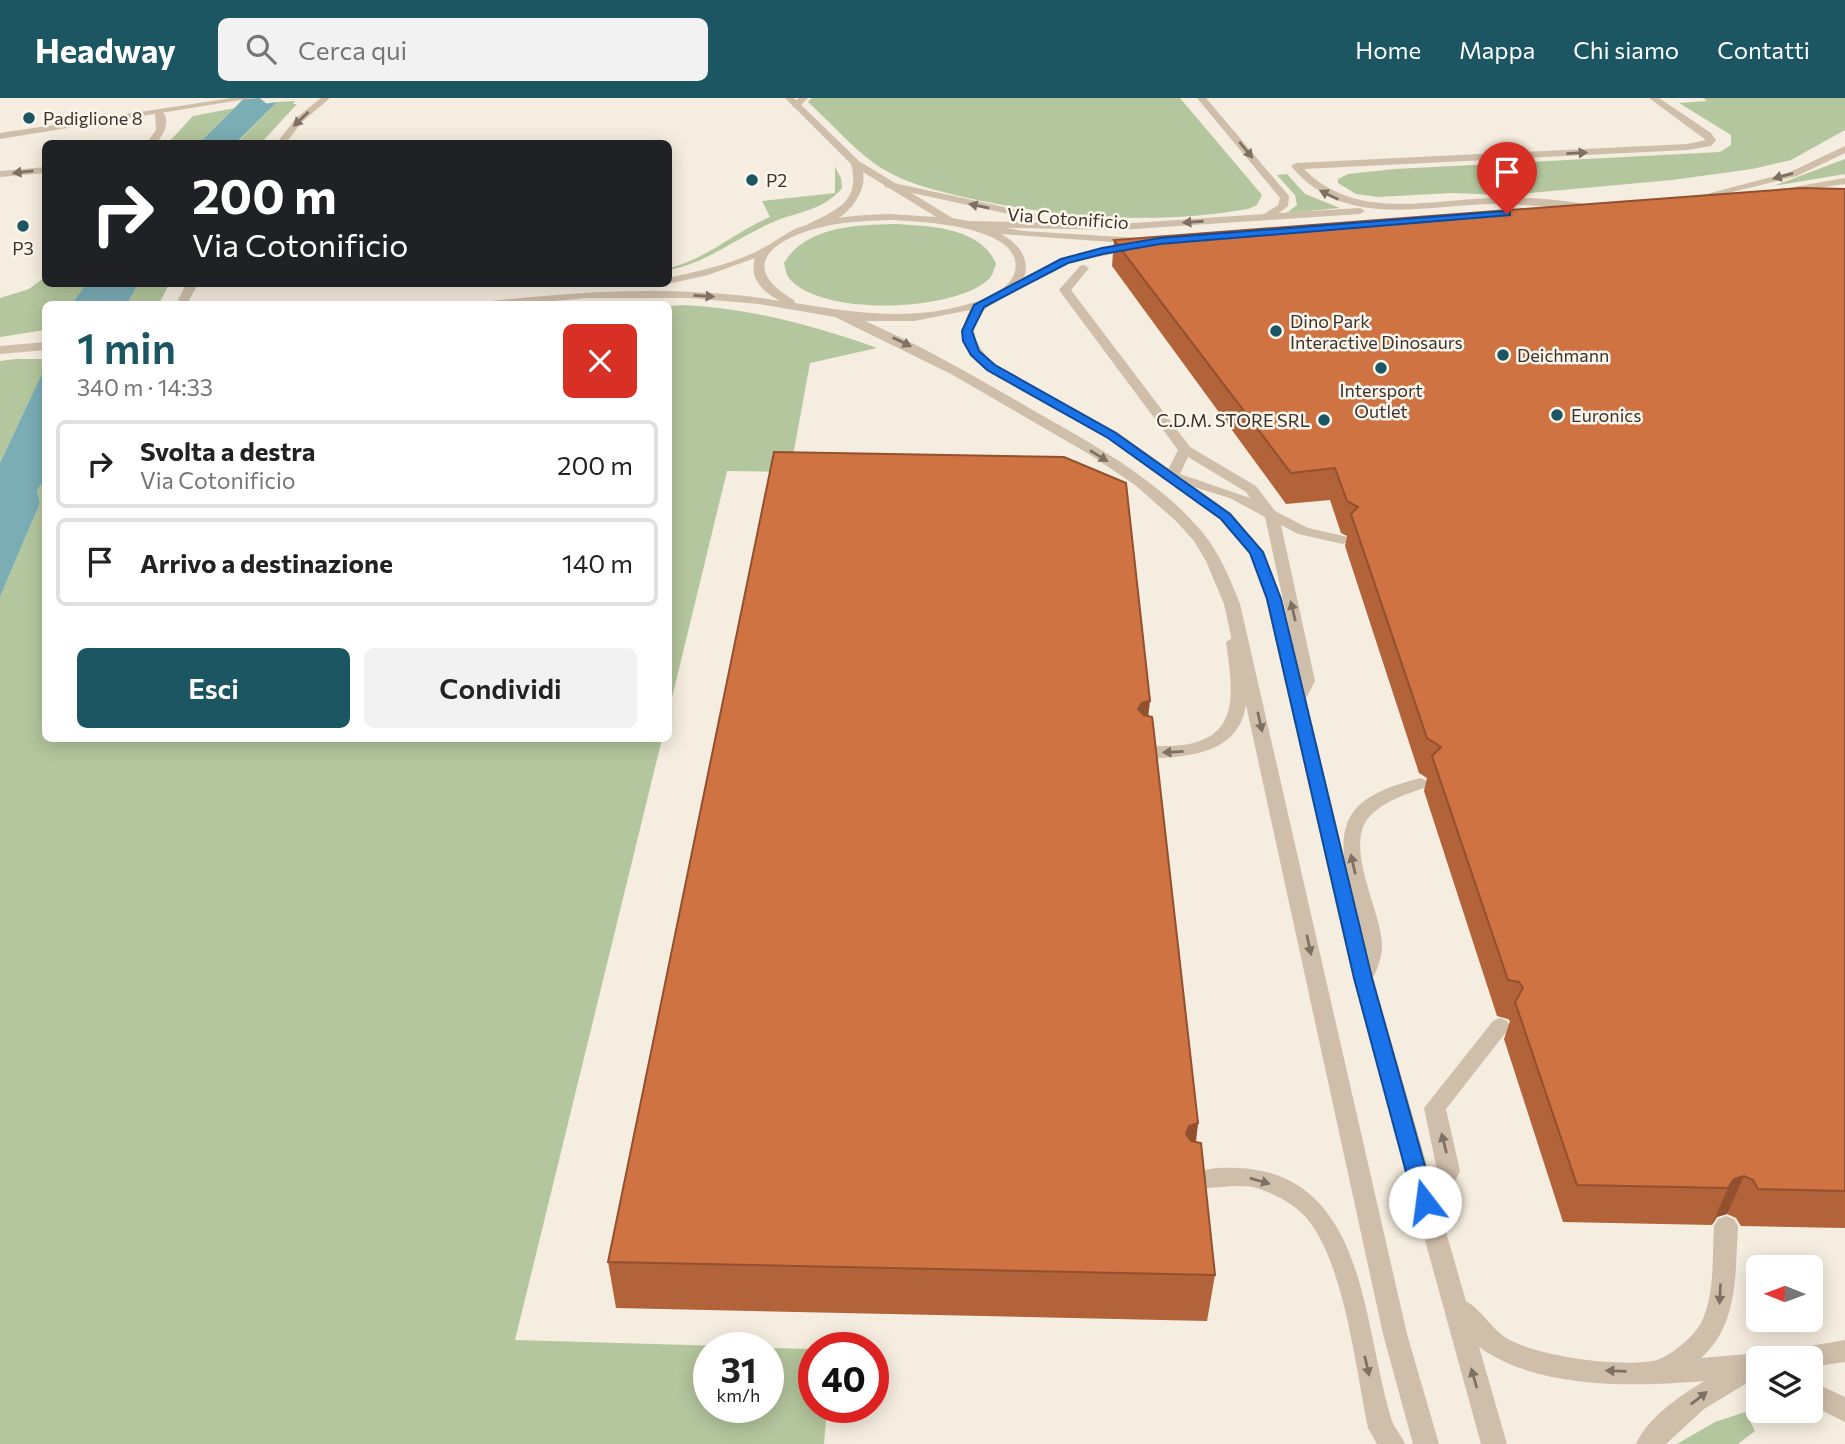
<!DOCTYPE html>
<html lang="it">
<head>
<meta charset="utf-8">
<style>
	body { margin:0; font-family:Commissioner,sans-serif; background:#f2f2f2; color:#222; height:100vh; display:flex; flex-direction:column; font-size:26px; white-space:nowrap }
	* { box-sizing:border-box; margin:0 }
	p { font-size:23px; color:#767676 }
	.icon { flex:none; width:38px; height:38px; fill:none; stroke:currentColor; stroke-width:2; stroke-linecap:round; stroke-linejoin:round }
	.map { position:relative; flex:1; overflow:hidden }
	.panel { position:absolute; left:42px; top:203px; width:630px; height:441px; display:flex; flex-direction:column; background:#fff; border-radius:10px; box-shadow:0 4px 18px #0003 }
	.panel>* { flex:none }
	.hud { position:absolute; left:42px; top:42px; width:630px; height:147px; border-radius:10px; box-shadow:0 4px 18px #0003; background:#202124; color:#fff; overflow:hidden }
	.needle { width:46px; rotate:271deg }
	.tools { position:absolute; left:1746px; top:1157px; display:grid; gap:14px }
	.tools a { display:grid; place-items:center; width:77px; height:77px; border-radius:10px; background:#fff; box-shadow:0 4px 18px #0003; font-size:35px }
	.speed { position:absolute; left:693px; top:1234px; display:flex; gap:14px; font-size:35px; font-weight:700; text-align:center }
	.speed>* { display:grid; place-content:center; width:91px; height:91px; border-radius:50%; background:#fff; box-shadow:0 4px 18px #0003; line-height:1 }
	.speed small { font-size:18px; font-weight:400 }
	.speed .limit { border:10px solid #d22; background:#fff; color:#111 }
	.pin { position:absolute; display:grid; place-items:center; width:60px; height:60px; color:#fff; margin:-72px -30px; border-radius:50% 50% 50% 0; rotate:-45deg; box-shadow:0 0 7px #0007 }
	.pin .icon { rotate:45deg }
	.me { position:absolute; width:77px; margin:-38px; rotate:345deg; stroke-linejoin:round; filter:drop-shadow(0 0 5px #0008) }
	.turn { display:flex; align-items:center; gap:24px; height:147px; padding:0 35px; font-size:32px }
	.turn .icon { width:91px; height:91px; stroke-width:2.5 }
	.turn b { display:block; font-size:49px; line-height:60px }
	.round { display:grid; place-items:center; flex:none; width:74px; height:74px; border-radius:10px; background:#f2f2f2 }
	.summary { display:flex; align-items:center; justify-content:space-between; height:119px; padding:0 35px }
	h1 { font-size:42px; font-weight:600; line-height:52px; color:#1b5662 }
	.cta { display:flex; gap:14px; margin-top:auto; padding:14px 35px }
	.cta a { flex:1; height:80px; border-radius:10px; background:#1b5662; color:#fff; font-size:28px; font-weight:600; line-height:80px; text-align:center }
	.cta a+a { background:#f2f2f2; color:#222 }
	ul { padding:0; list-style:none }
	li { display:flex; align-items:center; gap:21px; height:88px; margin:0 14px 10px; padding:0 21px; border:4px solid #e0e0e0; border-radius:10px }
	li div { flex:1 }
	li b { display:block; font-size:26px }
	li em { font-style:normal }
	header { display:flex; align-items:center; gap:42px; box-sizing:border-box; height:98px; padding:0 35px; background:#1b5662; color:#fff }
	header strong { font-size:33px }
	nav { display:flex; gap:38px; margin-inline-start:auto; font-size:24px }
	.search { width:490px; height:63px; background:#f2f2f2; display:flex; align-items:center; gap:18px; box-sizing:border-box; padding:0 24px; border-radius:10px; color:#767676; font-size:26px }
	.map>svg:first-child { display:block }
	.green { fill:#b4c69d }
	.water { fill:#7badb5 }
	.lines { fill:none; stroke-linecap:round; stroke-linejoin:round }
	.canal { fill:#7badb5; fill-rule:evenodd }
	.service { fill:#cfbea9; fill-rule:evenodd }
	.minor { fill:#cfbea9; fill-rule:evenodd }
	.tertiary { fill:#cfbea9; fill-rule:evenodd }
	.wall { fill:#b36339 }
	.shaded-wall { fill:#92502e }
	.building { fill:#d07342; stroke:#92502e; stroke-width:2 }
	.oneway { fill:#7e7063 }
	.route { fill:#1a73e8; stroke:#114b97; stroke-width:2 }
	.poi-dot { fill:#1b5662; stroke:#fcf6ed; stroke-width:2.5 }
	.labels { text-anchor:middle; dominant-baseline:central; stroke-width:5; stroke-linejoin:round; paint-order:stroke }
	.far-poi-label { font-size:18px; fill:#3c312a; stroke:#fcf6ed; text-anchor:start }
	.far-street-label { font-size:18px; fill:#3c312a; stroke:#fcf6ed }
</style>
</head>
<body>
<header>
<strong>Headway</strong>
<div class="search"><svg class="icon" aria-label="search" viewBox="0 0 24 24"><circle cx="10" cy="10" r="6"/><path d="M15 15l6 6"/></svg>Cerca qui</div>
<nav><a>Home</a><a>Mappa</a><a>Chi siamo</a><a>Contatti</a></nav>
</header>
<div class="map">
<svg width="1845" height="1346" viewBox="0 0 1845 1346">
	<rect width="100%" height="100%" fill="#f5eddf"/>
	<!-- green -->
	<g class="green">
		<path d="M812 0H1180L1262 97 1257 107 1248 111C1156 127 1059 120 968 100 939 93 909 87 883 71 859 57 830 24 808 4Z"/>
		<polygon points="1703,0 1845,0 1845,32 1791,62 1752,71 1672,82 1507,97 1451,95 1378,99 1356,96 1338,85 1338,81 1348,76 1395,71 1720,54 1731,47 1731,37 1679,5 1707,3"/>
		<polygon points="295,3 293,6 297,6 261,45 236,46 277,4"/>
		<polygon points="235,10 199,45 167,46 193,18"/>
		<polygon points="1845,61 1845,76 1773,88"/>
		<path d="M835 69 841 80 842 90C822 114 797 113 771 125 736 140 707 165 669 172V170C705 162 736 133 770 119L762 103 835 95Z"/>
		<polygon points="1287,76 1305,96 1340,110 1287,115 1297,107 1295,97 1277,77"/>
		<path d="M895 126C929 128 981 129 996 166 994 171 993 177 989 181 955 214 820 219 789 180 786 176 785 169 784 165 806 128 856 127 895 126Z"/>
		<polygon points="45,179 46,186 86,186 72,206 46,206 45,232 0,239 0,200 29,191"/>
		<polygon points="138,186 169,186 159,206 127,206"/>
		<path d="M684 207C752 211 813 227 877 250L810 265 790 374 727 373 669 612V208Z"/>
		<polygon points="16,261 45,261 45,269 0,365 0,263"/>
		<polygon points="45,382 46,640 662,641 515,1242 758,1249 709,1250 709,1309 768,1309 768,1250 814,1251 814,1309 827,1309 824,1346 0,1346 0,499 40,405 37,392"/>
		<polygon points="1745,1314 1755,1333 1738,1346 1677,1346 1715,1324"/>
	</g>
	<!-- water -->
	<g class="water">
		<polygon points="277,4 236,45 199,45 235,10"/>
		<polygon points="86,186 138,186 127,206 72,206"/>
		<polygon points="45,269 45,382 37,392 40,405 0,499 0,365"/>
	</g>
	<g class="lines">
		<!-- canal -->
		<polygon class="canal" points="260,0 268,7 233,46 201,46 243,1"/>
		<!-- service -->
		<g class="service">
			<polygon points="321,0 330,0 302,24 285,46 276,46 296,20"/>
			<polygon points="799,0 808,0 799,9 793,9 792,7"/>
			<polygon points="1197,0 1206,0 1289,98 1288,108 1279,115 1360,110 1365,113 1360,116 1119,132 965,129 960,126 965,123 1119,126 1264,116 1278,107 1280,100"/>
			<path d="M1649 0H1659L1711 35 1716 42 1711 48 1687 52 1304 71C1355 123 1427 102 1493 100 1523 99 1560 101 1590 107V111L1586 112C1556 110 1524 106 1494 106 1422 107 1344 132 1291 68L1296 65 1687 46 1706 42Z"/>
			<path d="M159 11C173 20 164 36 156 46H146L156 32 155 14Z"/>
			<polygon points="46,69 46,75 0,79 0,73"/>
			<polygon points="889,84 1036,116 1041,119 1036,122 885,89 884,87"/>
			<path d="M1084 167 1089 170 1071 192 1190 349 1256 388 1275 413 1308 430 1348 439 1350 442 1343 446 1298 436 1281 427 1315 583 1303 606 1297 607 1289 602 1299 583 1297 566 1265 419 1230 400 1167 381 1165 378 1178 352 1059 192 1080 168ZM1188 359 1246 394 1250 400 1180 376Z"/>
			<polygon points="186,186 198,186 188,204 184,205 178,202"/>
			<path d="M1234 539 1242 544C1250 594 1257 643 1194 656 1177 659 1157 662 1140 658L1137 654 1140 650C1154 647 1169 649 1183 647 1243 639 1232 589 1226 544Z"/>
			<path d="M1421 680 1430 685 1427 689C1407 696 1385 702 1370 718 1343 746 1380 811 1382 844 1383 857 1377 874 1370 885H1356L1353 880C1357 868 1363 856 1362 843 1361 831 1356 819 1353 807 1335 730 1336 701 1421 680Z"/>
			<path d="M1500 920 1507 923 1510 928 1507 933 1446 1011 1460 1073C1452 1090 1439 1118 1417 1111L1413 1104 1437 1072 1424 1010 1493 923Z"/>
			<path d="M1217 1070C1368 1061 1360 1220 1392 1323 1395 1331 1402 1338 1405 1346H1377L1368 1330C1356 1272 1345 1170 1309 1123 1298 1108 1277 1097 1260 1091 1235 1083 1208 1095 1185 1087L1182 1081 1185 1075Z"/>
			<path d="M1726 1118 1734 1121 1738 1128C1735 1174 1739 1227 1701 1260L1759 1255 1769 1260H1759L1757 1279 1704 1311 1666 1346H1636C1648 1319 1680 1298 1704 1283 1624 1290 1486 1294 1445 1208L1448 1201C1471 1193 1488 1229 1506 1240 1539 1259 1615 1269 1653 1263 1669 1260 1695 1238 1702 1223 1715 1195 1712 1159 1714 1128L1718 1121Z"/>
			<polygon points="1845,1242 1845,1264 1811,1269 1811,1260 1783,1260 1787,1252"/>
			<polygon points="1811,1283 1845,1299 1845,1324 1811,1307"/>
		</g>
		<!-- minor -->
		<g class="minor">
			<polygon points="232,0 253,0 0,41 0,35"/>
			<path d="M785 0H794L859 63 954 121V125H946L863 74C868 101 835 132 808 130V126C837 112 861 103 851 66Z"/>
		</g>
		<!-- tertiary -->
		<g class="tertiary">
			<polygon points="1845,48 1845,55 1797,78 1700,102 1695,99 1790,74"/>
			<polygon points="1845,80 1845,86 1770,97 1765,94"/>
			<path d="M889 116 952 120 1023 133 1138 140 1143 143 1138 146 1001 136C1017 144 1031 161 1024 179L1060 161 1122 146 1127 149C1113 159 1087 159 1070 165 1055 170 1040 180 1026 187 986 208 950 223 995 267L1117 334 1231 415 1263 454 1282 501 1373 880 1507 1346H1481L1353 880 1266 501 1249 455 1221 421 1107 340 987 273C967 253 956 238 970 212L914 223H865C923 248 977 280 1031 311 1092 346 1157 380 1203 435 1220 456 1230 481 1240 506L1407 1236 1439 1346H1413L1383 1236 1224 506 1206 463 1194 443 1176 423 1135 387 1089 356 951 276 835 219 759 206 689 200H587L522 206H485L491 203C587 193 684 187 780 203 762 193 749 181 755 160L708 177 668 186H665H668V180C699 173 734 166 761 151 776 144 787 133 803 128 831 119 860 117 889 116ZM889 122C916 123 1025 127 1015 173 1012 189 989 200 975 204 915 224 855 215 795 205L794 202C740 171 768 144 814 131 838 124 864 123 889 122Z"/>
			<polygon points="46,244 46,252 0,256 0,248"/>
		</g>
	</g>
	<!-- wall -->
	<g class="wall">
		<polygon points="1845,91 1845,1130 1741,1128 1736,1120 1727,1116 1717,1119 1712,1127 1563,1124 1504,941 1510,923 1508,921 1497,918 1424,693 1427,680 1419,675 1345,448 1347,438 1341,435 1330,402 1286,406 1112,168 1114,142"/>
		<polygon points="1148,618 1198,1025 1196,1044 1215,1177 1207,1223 616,1210 608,1164"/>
	</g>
	<!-- shaded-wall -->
	<g class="shaded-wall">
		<polygon points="1150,603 1145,646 1138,611 1142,605"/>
		<polygon points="1198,1025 1192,1071 1186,1036 1189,1028"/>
		<polygon points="1744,1078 1727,1116 1717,1119 1712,1127 1728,1090 1734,1081"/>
	</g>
	<!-- building -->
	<g class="building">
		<polygon points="1802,90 1845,91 1845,1093 1758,1091 1753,1082 1744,1078 1734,1081 1728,1090 1577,1087 1515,904 1523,890 1519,884 1508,882 1432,658 1441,649 1427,640 1351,416 1358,409 1347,403 1335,370 1291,375 1114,142"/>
		<polygon points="774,354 1064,359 1126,385 1150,603 1142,605 1138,611 1144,617 1152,619 1153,626 1198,1025 1189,1028 1186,1036 1191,1043 1201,1045 1215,1177 608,1164"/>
	</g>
	<!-- one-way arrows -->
	<defs><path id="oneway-solid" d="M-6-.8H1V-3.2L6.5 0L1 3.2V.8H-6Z" transform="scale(1.75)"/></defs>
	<g class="oneway">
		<use href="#oneway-solid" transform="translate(301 21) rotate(136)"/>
		<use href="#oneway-solid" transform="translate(1246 52) rotate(50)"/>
		<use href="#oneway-solid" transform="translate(1577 55) rotate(-3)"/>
		<use href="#oneway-solid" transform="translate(23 74) rotate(174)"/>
		<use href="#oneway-solid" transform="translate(1783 78) rotate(165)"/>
		<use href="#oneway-solid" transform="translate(1329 97) rotate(-154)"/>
		<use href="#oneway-solid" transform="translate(979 108) rotate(-168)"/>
		<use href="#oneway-solid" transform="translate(1193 124) rotate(176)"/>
		<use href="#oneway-solid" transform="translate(704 198) rotate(4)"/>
		<use href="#oneway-solid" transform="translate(902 244) rotate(26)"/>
		<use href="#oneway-solid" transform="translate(1099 358) rotate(32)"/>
		<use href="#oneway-solid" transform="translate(1293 513) rotate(-103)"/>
		<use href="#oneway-solid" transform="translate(1260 624) rotate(77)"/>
		<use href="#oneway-solid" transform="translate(1173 654) rotate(177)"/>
		<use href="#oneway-solid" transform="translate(1353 766) rotate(-103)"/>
		<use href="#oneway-solid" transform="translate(1309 847) rotate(78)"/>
		<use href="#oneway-solid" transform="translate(1444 1045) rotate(-104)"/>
		<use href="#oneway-solid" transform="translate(1260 1083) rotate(16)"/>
		<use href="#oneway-solid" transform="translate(1720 1196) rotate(93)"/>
		<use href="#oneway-solid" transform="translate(1367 1268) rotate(77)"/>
		<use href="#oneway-solid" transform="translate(1616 1273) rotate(-178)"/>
		<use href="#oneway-solid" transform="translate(1474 1280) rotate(-106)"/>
		<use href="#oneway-solid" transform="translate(1699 1300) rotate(-38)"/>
	</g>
	<!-- route -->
	<polygon class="route" points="1507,113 1510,114 1510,117 1160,146 1103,156 1068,165 984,209 972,233 979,253 995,267 1116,335 1230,416 1263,454 1281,501 1372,880 1435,1104 1432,1110 1425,1113 1417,1110 1414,1104 1354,880 1267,501 1250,455 1221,421 1108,340 987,272 971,257 963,243 962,233 974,207 1061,161 1102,150 1160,140"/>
	<!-- markers -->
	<g class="poi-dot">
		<circle cx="29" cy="20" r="7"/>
		<circle cx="752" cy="82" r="7"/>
		<circle cx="23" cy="128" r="7"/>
		<circle cx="1276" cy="233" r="7"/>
		<circle cx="1503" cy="257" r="7"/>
		<circle cx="1381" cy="270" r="7"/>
		<circle cx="1557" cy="317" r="7"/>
		<circle cx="1324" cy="322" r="7"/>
	</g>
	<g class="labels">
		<!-- far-poi labels -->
		<g class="far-poi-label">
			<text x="43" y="20">Padiglione 8</text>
			<text x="766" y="82">P2</text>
			<text x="23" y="150" text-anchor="middle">P3</text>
			<text x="1290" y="223">Dino Park<tspan x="1290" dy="21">Interactive Dinosaurs</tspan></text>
			<text x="1517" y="257">Deichmann</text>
			<text x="1381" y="292" text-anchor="middle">Intersport<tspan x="1381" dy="21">Outlet</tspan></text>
			<text x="1571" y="317">Euronics</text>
			<text x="1310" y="322" text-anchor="end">C.D.M. STORE SRL</text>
		</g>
		<!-- far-street labels -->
		<g class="far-street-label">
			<text transform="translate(1068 120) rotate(4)">Via Cotonificio</text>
		</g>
	</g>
</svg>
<div class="tools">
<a><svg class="needle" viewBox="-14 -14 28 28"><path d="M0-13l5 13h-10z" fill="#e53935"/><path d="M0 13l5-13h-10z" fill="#767676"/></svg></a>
<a><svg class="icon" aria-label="layers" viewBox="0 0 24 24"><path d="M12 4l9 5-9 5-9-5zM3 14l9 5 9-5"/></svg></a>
</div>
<div class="speed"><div>31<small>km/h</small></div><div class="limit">40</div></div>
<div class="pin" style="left:1507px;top:116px;background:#d93025"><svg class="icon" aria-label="arrive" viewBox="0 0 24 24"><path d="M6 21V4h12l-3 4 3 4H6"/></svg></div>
<svg class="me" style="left:1425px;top:1104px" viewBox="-20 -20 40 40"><circle r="19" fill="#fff"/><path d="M0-13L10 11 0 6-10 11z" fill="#1a73e8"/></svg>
<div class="hud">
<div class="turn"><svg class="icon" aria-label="right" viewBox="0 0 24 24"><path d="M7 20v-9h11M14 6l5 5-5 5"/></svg><div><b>200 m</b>Via Cotonificio</div></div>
</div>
<section class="panel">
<div class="summary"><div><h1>1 min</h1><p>340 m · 14:33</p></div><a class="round" style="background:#d93025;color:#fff"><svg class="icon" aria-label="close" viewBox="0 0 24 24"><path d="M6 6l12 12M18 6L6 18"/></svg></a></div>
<ul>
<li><svg class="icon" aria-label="right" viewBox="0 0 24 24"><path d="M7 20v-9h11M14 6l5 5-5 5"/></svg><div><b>Svolta a destra</b><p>Via Cotonificio</p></div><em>200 m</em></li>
<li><svg class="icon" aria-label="arrive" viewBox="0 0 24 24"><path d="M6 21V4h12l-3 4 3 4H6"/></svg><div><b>Arrivo a destinazione</b></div><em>140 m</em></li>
</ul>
<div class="cta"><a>Esci</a><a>Condividi</a></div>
</section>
</div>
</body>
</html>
